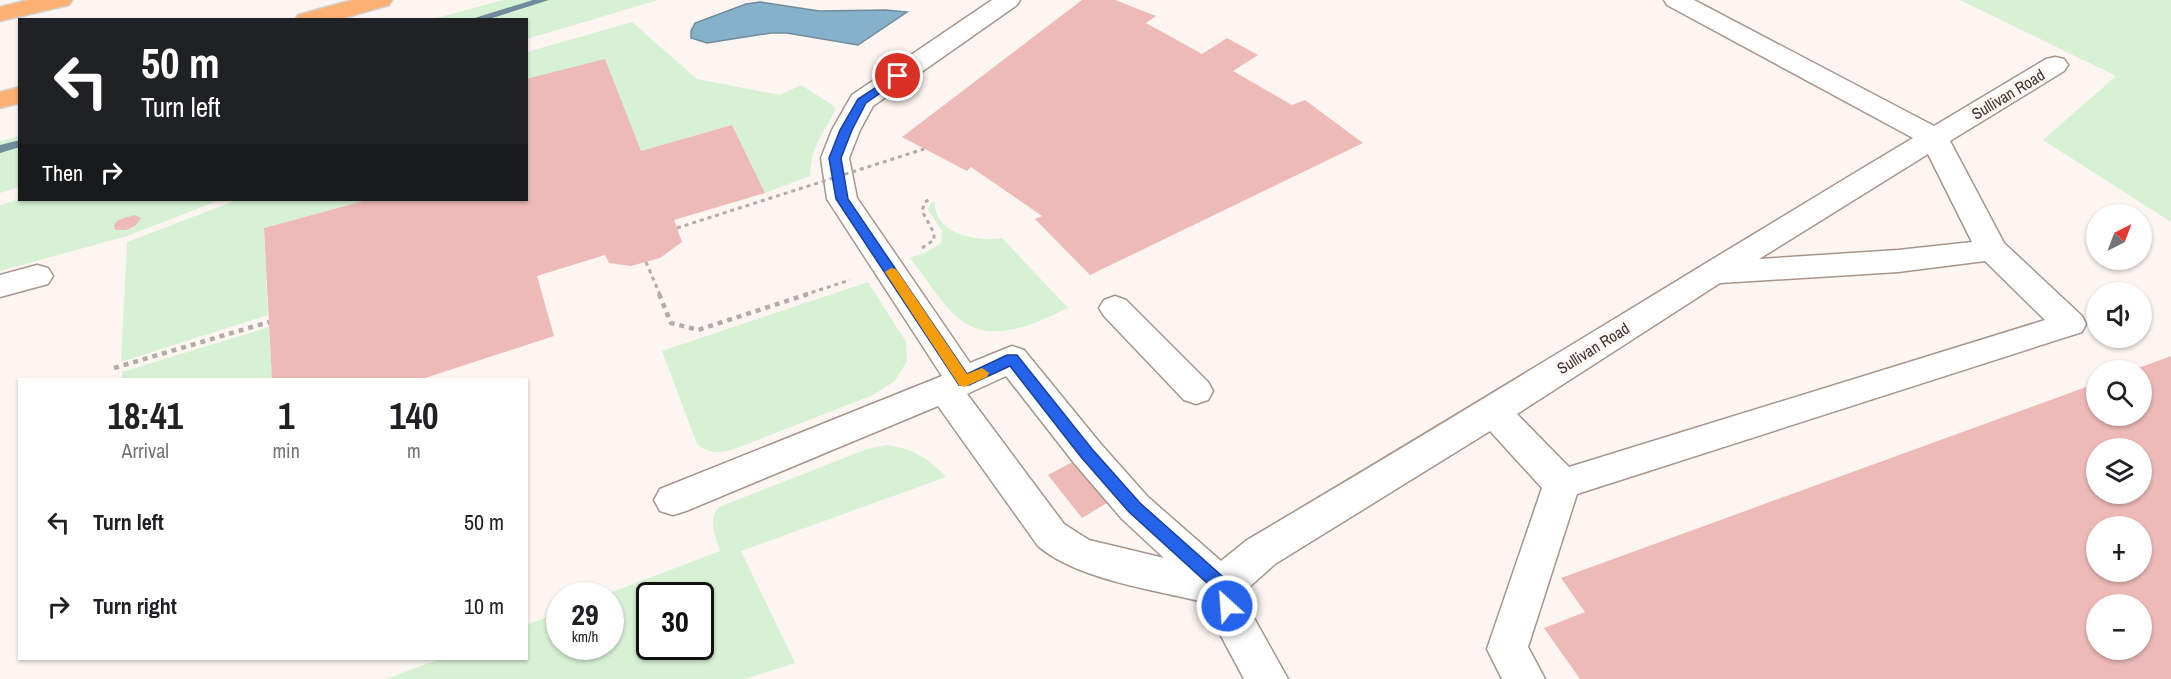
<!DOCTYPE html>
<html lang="en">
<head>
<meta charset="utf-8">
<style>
	body { margin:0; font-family:"Archivo Narrow",sans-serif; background:#f2f2f2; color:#202124; height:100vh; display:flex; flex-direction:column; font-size:22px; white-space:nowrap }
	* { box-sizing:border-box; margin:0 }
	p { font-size:20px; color:#757577 }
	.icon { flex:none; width:33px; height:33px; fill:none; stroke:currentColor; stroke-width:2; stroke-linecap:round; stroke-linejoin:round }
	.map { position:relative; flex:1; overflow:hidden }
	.panel { position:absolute; left:18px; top:378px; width:510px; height:282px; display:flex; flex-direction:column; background:#fff; border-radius:0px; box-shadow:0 2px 4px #0004 }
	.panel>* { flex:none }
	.guide { position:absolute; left:18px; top:18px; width:510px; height:183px; border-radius:0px; box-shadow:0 2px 4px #0004; background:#202124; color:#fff; overflow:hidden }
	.needle { width:39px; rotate:42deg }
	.fabs { position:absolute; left:2086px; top:204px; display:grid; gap:12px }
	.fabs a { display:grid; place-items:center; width:66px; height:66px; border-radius:50%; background:#fff; box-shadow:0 2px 4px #0004; font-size:30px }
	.speed { position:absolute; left:546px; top:582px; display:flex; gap:12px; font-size:30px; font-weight:700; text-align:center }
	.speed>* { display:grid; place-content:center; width:78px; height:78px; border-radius:50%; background:#fff; box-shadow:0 2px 4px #0004; line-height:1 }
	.speed small { font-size:15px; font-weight:400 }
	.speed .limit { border:3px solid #111; border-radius:9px; background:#fff; color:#111 }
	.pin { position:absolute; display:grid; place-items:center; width:51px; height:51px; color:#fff; margin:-26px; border:3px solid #fff; border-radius:50%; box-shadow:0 2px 6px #0007 }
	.me { position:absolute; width:66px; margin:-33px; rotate:334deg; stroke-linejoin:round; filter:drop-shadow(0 0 4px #0008) }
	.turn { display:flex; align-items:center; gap:21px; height:126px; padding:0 24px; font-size:27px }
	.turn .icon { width:78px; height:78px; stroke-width:2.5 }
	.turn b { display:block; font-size:42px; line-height:51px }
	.then { display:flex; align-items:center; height:57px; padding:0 24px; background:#0003; gap:12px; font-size:22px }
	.eta { display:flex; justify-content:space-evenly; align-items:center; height:102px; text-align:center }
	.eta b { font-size:36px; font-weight:700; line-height:42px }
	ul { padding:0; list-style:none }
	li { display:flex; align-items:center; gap:18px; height:84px; padding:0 24px }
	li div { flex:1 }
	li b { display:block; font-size:22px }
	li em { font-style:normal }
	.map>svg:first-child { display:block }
	.green { fill:#d7f1d4; fill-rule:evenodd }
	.water { fill:#86b1ca; stroke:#708c9c; stroke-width:1.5 }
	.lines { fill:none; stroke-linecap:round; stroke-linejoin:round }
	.stream { fill:#708c9c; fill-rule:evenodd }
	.building { fill:#edbab8; fill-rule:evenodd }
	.minor-casing { stroke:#a7958a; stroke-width:3 }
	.highway-casing { stroke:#d4d2d1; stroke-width:3 }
	.path-far1 { stroke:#b2aba6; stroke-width:3; stroke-dasharray:4 4; stroke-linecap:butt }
	.path { stroke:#b2aba6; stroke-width:4.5; stroke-dasharray:5 5; stroke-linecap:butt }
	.minor { fill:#fff; fill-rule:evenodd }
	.highway { fill:#fcb172; fill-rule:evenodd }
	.path-bridge { stroke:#b2aba6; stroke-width:3; stroke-dasharray:4 4; stroke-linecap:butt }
	.route { fill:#2563eb; stroke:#184099; stroke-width:1.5 }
	.slow { fill:#f59e0b }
	.labels { text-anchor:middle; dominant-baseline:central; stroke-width:6; stroke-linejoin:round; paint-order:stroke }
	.street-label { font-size:16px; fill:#3b342f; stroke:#fdf5f1 }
</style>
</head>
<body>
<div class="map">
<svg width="2171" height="679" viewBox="0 0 2171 679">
	<rect width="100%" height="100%" fill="#fdf5f1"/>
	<!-- green -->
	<g class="green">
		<polygon points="503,0 658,0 527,39 526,20 433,19"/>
		<polygon points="1960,0 2171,0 2171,222 2043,140 2116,76"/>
		<path d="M632 22 697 79 780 95 801 85 834 106 835 111C822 136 811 146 810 176L765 193 732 125 641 151 527 79V52Z"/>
		<polygon points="19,136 19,187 0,193 0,141"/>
		<polygon points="20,199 220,200 127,236 0,271 0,205"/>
		<polygon points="237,200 367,200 264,228 268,315 121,362 127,242"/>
		<path d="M935 201C933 234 977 242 1002 238L1068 308C1034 324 989 347 956 316 938 300 925 276 910 258L927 252 941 243 942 231 928 210 930 204Z"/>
		<path d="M868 282 906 342 907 361 895 381 873 395 737 448C723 453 709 455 697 444L662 351Z"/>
		<polygon points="269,327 272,379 122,379 122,372"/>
		<path d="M887 445C913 449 929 458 946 477L741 551 795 663 745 679H386L440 659 526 658 527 625 559 612 560 646H610V596L604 595 720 551C716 535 707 521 719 507L867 449ZM650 596H700V646H650Z"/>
	</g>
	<!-- water -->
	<polygon class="water" points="760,2 819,11 886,10 907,12 858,45 787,33 771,33 707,43 691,38 691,31 695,23 746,4"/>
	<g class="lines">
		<!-- stream -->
		<g class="stream">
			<polygon points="533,0 549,0 486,20 468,20"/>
			<polygon points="20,140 20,147 0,153 0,145"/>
		</g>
	</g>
	<!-- building -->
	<g class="building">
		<polygon points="1082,0 1115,0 1156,16 1146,23 1202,54 1227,38 1258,55 1233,71 1292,105 1305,100 1363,143 1090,275 1035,219 1042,216 971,167 967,171 902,137"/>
		<polygon points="605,59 641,151 732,125 765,193 674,220 682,242 660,258 631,266 609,263 605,255 537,276 554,336 419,380 272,380 264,228 367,200 526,200 526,79"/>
		<polygon points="134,215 141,218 135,226 126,230 115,230 114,225 118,220"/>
		<path d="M2171 356V679H1580L1544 628 1585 612 1561 578 2097 383V416H2142V370H2133ZM2097 448H2142V494H2097ZM2097 526H2142V572H2097ZM2097 604H2142V650H2097Z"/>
		<polygon points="1078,459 1112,500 1082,518 1048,475"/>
	</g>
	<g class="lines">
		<defs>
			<g id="minor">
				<path d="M992 0H1020L1017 5 873 106 860 130 849 158 857 198 970 363 1012 346 1024 350 1100 443 1148 497 1221 561 1247 540C1471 408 1691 271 1913 138L1667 5 1664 0H1694L1934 126 2046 59 2055 57 2064 59 2068 65 2064 71 1950 141 2004 243 2082 316 2086 324 2082 332 1577 494 1528 647 1545 679H1502L1487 649 1542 488 1490 431 1275 564 1246 590 1250 611 1288 679H1244L1220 634 1208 603C1156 590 1078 580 1038 546L938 406 686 511 673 515 660 511 654 500 660 489 942 376 827 199 821 158 832 130 852 95ZM1928 154 1972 242 1898 250 1759 259ZM1985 261 2045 320 1569 467 1517 414 1720 283 1898 272ZM1006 376 1074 463 1122 519 1164 558 1089 540 1064 524 967 394Z"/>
				<polygon points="37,265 48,268 53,276 48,284 0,297 0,275"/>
				<polygon points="1115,296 1126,300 1208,382 1213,391 1208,400 1196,404 1184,400 1104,316 1099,308 1104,300"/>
			</g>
			<g id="highway">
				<polygon points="28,0 72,0 69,5 0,21 0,7"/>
				<polygon points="352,0 392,0 389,5 337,20 295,20 298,15"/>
				<polygon points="20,87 20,103 0,108 0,92"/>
			</g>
		</defs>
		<!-- minor casing -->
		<use href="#minor" class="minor-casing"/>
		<!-- highway casing -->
		<use href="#highway" class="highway-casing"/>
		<!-- path-far1 -->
		<g class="path-far1">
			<polyline points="922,248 934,240 934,233 922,211 925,202 932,198"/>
			<polyline points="646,262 660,295"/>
			<polyline points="804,295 850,280"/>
		</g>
		<!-- path -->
		<g class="path">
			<polyline points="659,294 671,323 698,330 808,294"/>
			<polyline points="114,368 269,322"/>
		</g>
		<!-- minor -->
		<use href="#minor" class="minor"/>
		<!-- highway -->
		<use href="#highway" class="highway"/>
		<!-- path-bridge -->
		<polyline class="path-bridge" points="677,228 924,149"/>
	</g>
	<!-- route -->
	<polygon class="route" points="898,73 902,74 902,78 866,103 852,130 841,158 848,199 967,374 1007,355 1017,355 1092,449 1140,503 1232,585 1236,606 1233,611 1227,613 1222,611 1218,593 1129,512 1081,457 1010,366 969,385 959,385 836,199 829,158 840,130 858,99"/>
	<!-- slow -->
	<polygon class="slow" points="891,268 896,269 967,374 982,368 989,373 987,377 964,387 959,385 885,272"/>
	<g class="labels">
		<!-- street labels -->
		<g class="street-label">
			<text transform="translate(2008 94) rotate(-31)">Sullivan Road</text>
			<text transform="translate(1593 348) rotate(-32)">Sullivan Road</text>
		</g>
	</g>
</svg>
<div class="fabs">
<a><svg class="needle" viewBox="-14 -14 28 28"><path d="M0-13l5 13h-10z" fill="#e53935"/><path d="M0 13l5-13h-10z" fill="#757577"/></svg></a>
<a><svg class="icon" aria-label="sound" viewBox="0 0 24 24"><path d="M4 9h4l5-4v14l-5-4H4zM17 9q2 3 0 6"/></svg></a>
<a><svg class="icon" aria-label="search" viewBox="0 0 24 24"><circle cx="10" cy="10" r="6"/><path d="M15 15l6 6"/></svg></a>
<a><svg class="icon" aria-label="layers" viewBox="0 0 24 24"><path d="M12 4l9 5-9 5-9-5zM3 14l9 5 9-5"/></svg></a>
<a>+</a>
<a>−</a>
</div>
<div class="speed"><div>29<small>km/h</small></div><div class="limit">30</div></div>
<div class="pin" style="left:898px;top:76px;background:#d93025"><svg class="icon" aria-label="arrive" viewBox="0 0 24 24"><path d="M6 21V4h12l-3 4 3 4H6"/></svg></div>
<svg class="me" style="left:1227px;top:606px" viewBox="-20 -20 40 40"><circle r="17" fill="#2563eb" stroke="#fff" stroke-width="3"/><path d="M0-11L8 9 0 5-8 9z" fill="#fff"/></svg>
<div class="guide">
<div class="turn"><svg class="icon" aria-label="left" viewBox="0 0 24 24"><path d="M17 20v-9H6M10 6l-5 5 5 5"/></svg><div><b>50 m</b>Turn left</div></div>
<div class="then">Then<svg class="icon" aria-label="right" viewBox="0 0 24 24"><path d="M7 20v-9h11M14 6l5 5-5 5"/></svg></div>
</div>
<section class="panel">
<div class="eta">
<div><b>18:41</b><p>Arrival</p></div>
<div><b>1</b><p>min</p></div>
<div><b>140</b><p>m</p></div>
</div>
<ul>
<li><svg class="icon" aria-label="left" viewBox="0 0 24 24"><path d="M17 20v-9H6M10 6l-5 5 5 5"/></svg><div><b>Turn left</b></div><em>50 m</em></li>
<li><svg class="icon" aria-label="right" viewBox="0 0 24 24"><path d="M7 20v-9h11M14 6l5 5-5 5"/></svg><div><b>Turn right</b></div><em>10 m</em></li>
</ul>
</section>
</div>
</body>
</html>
